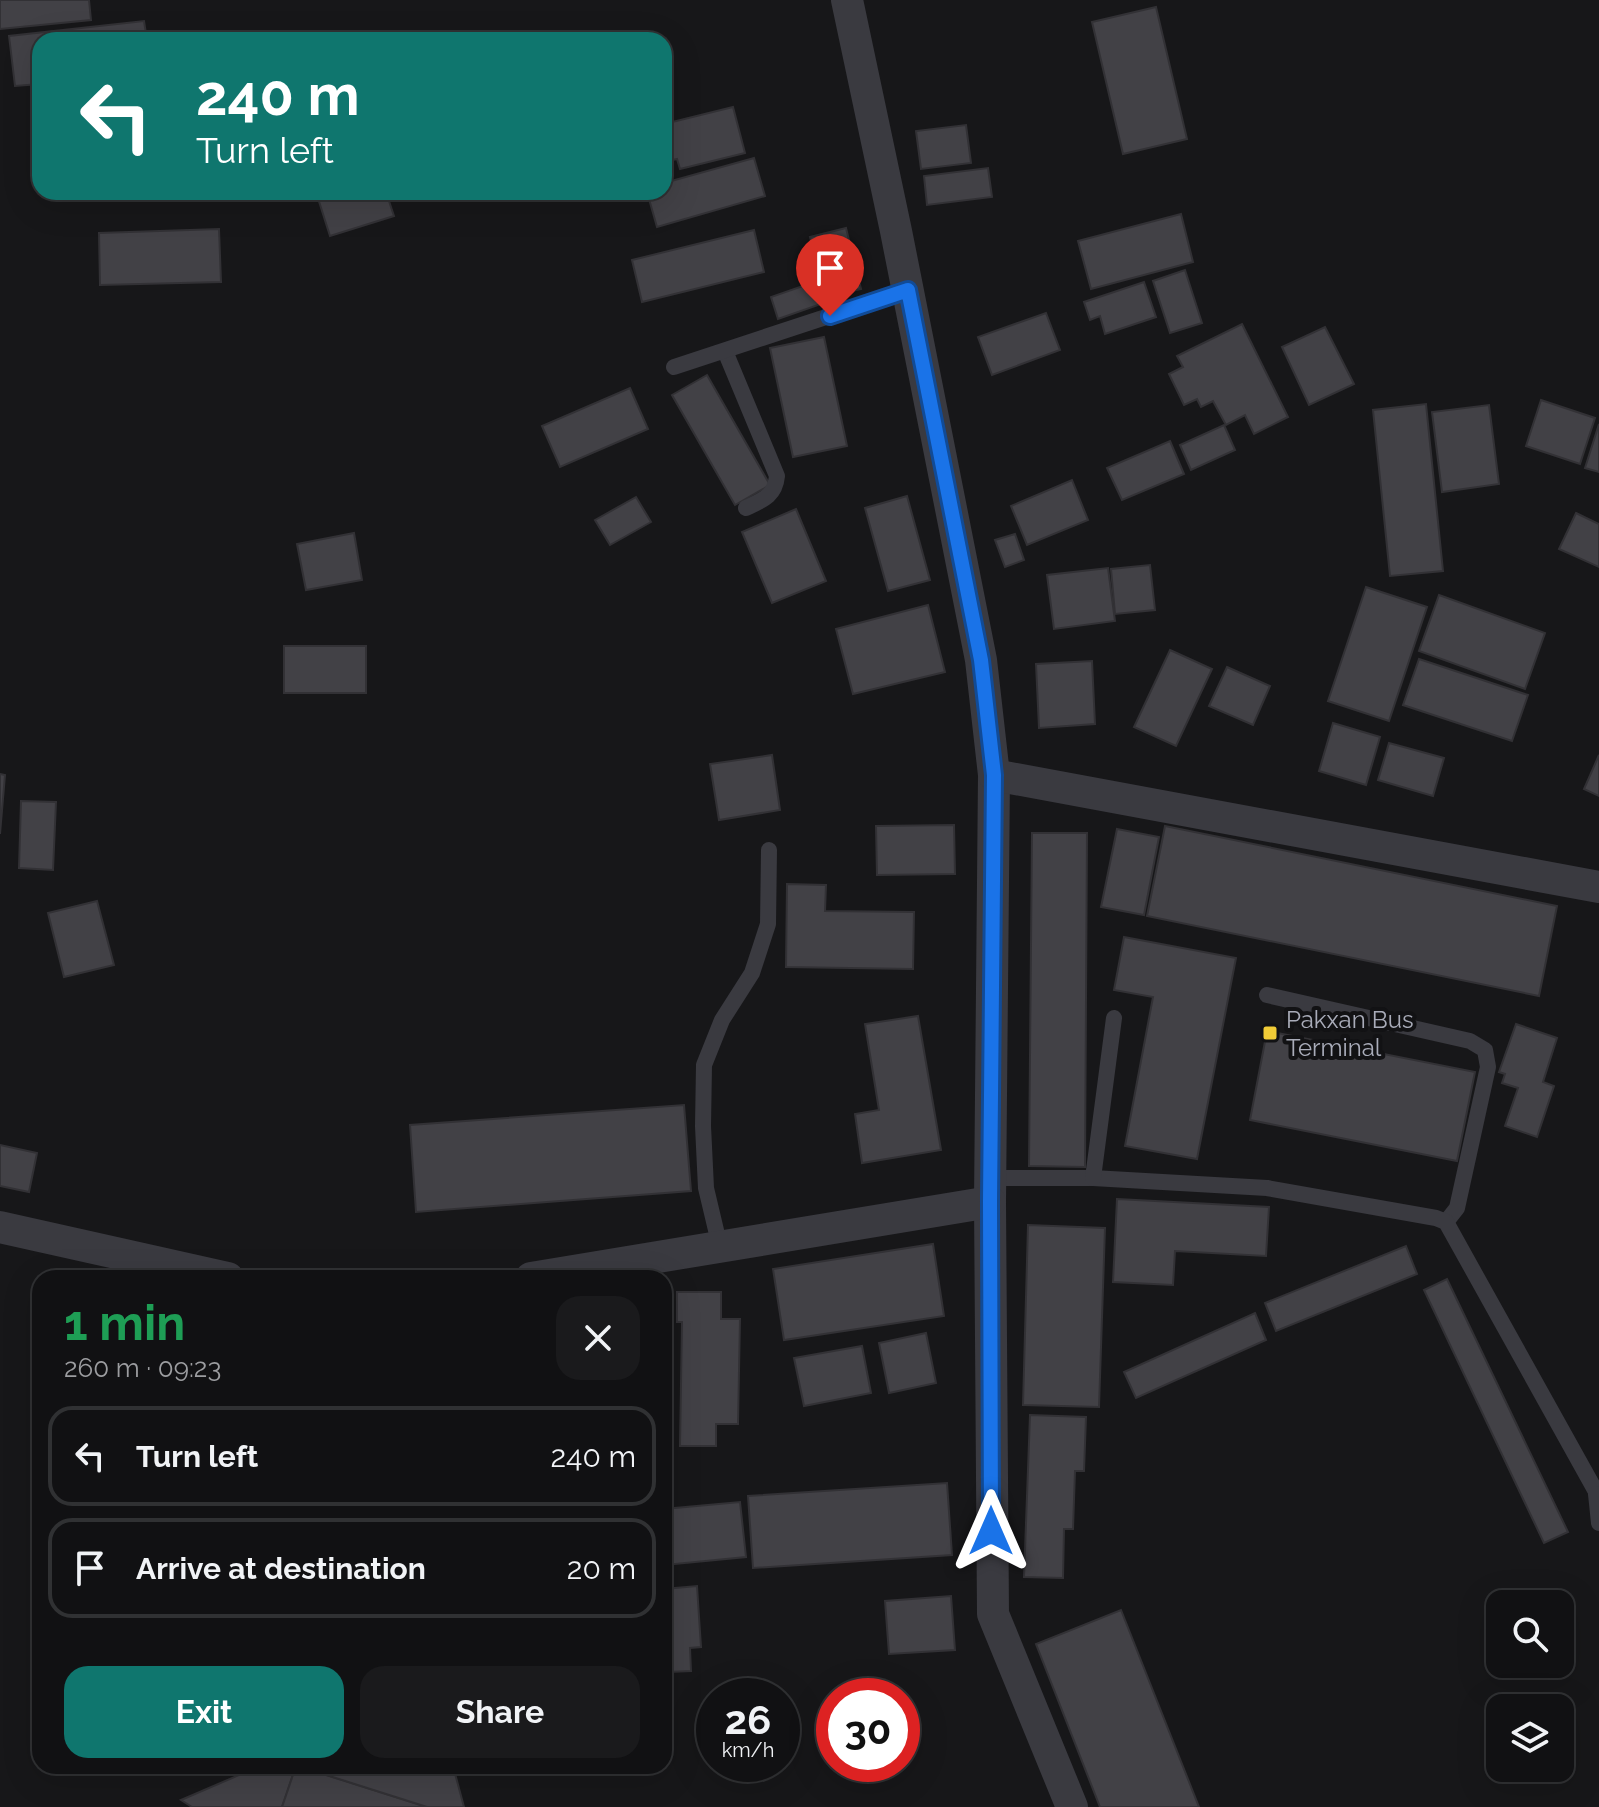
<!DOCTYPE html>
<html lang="en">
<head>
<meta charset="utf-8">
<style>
	body { margin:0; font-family:Raleway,sans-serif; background:#1a1a1c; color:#f1f3f6; height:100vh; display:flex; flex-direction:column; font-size:30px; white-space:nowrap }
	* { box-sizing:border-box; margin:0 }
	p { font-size:26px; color:#9c9da0 }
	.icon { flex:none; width:44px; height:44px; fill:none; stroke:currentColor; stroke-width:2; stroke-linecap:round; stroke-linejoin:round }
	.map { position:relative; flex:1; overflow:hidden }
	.sheet { position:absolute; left:32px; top:1270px; width:640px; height:504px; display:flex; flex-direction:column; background:#111113; border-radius:24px; box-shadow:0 8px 32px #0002,0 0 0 2px #303133 }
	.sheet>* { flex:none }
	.banner { position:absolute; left:32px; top:32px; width:640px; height:168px; border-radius:24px; box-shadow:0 8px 32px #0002,0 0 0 2px #303133; background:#0f766e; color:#fff; overflow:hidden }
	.controls { position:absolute; left:1486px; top:1590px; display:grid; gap:16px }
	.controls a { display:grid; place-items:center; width:88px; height:88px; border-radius:16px; background:#111113; box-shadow:0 8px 32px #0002,0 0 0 2px #303133; font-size:40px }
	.speed { position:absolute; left:696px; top:1678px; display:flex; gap:16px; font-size:40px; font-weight:700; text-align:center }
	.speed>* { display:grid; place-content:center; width:104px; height:104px; border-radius:50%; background:#111113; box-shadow:0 8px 32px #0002,0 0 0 2px #303133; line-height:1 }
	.speed small { font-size:20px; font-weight:400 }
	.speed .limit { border:12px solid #d22; background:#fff; color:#111 }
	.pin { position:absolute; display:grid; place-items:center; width:68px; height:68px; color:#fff; margin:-82px -34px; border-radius:50% 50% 50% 0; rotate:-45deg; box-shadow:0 0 8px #0007 }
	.pin .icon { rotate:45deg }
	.me { position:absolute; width:88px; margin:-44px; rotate:0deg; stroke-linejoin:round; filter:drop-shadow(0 0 6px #0008) }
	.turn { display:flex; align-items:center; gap:28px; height:168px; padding:0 32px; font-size:36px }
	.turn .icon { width:104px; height:104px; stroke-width:2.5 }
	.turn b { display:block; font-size:56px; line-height:68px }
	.round { display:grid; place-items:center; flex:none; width:84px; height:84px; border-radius:24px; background:#1a1a1c }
	.overview { display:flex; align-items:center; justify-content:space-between; height:136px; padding:0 32px }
	h1 { font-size:48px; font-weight:700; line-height:60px; color:#1e9e55 }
	.button { display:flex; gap:16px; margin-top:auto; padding:16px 32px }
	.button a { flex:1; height:92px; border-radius:24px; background:#0f766e; color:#fff; font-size:32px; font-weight:700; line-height:92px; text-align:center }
	.button a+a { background:#1a1a1c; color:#f1f3f6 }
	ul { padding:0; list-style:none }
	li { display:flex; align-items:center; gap:24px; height:100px; margin:0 16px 12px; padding:0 16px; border:4px solid #303133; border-radius:24px }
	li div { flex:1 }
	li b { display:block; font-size:30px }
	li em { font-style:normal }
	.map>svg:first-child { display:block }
	.building { fill:#424146; stroke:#323135; stroke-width:2 }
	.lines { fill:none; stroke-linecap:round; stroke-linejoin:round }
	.service { stroke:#3a3a40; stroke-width:16 }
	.minor { stroke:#3a3a40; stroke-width:32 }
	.route-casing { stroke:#114b97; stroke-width:20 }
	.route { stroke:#1a73e8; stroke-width:14 }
	.poi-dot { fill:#f1cc37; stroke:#121214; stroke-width:3 }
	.labels { text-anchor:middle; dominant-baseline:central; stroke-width:8; stroke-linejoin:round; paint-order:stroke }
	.poi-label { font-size:24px; fill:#a9acb9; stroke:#121214; text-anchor:start }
</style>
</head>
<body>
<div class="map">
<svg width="1599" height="1807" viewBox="0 0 1599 1807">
	<rect width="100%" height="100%" fill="#171719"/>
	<!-- building -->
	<g class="building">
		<polygon points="0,0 89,0 91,20 0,29"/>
		<polygon points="1156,7 1187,139 1123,154 1092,22"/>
		<polygon points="144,21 147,40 40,40 40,84 15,86 9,36"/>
		<polygon points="733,107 745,153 680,169 677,159 664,162 664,124"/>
		<polygon points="966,125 971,163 921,169 916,131"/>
		<polygon points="754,158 765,196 657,227 647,192 664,192 664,183"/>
		<polygon points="988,168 992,197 927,205 924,176"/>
		<polygon points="316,192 386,192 394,216 330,236"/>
		<polygon points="1181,214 1193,262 1091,289 1078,241"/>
		<polygon points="846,228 861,289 824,297 810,237"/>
		<polygon points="219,229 221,282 100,285 99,233"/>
		<polygon points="754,230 764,272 642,302 632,260"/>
		<polygon points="1185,270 1202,323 1170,333 1153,281"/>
		<polygon points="817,281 824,303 778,319 771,297"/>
		<polygon points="1144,282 1156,317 1105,334 1100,316 1090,320 1084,302"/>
		<polygon points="1046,313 1060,350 992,375 978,337"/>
		<polygon points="1242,324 1288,417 1254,434 1245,415 1226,425 1213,401 1201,407 1197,399 1184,405 1169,374 1183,367 1177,356"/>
		<polygon points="1325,327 1354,384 1309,405 1282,347"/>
		<polygon points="824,337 847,446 793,457 770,348"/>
		<polygon points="707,375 770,485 735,505 672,395"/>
		<polygon points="630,388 648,429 560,467 542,426"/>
		<polygon points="1541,400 1595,418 1580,464 1526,446"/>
		<polygon points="1426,404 1443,571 1390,576 1373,410"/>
		<polygon points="1489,405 1499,484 1442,492 1432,412"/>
		<polygon points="1599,424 1599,472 1585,468"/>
		<polygon points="1224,425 1235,450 1191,470 1180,445"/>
		<polygon points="1170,441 1184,474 1122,500 1107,468"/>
		<polygon points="1072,480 1088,520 1027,545 1011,506"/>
		<polygon points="907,496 930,580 888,591 865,508"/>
		<polygon points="636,497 651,522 610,545 595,520"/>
		<polygon points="796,509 826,581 772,603 742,532"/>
		<polygon points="1576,513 1599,524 1599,567 1559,549"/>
		<polygon points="354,533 362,580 306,590 297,544"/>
		<polygon points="1015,534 1024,560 1005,567 995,540"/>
		<polygon points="1150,565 1155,610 1115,614 1111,569"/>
		<polygon points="1108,568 1115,621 1054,629 1047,575"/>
		<polygon points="1366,587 1427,607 1389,721 1328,701"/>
		<polygon points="1439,595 1545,633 1525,689 1419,651"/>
		<polygon points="928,605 945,672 853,694 836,629"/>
		<rect x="284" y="646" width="82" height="47"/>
		<polygon points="1170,650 1212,669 1176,746 1134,727"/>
		<polygon points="1419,659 1528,695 1512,741 1403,705"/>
		<polygon points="1092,661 1095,724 1039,728 1036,664"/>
		<polygon points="1227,667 1270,686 1253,725 1209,706"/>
		<polygon points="1333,723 1380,737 1366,785 1319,771"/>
		<polygon points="1389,743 1444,758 1433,796 1378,780"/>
		<polygon points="772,755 780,810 719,820 710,764"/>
		<polygon points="1599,755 1599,796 1584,789"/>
		<polygon points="0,774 5,775 0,834"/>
		<polygon points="21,801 56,802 53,870 19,868"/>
		<polygon points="954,825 955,874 877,875 876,826"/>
		<polygon points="1165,826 1557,906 1539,996 1147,916"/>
		<polygon points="1117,829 1159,837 1144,915 1101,907"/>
		<polygon points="1032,833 1087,833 1085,1167 1029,1166"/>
		<polygon points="787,884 826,885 825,911 914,912 913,969 786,967"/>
		<polygon points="97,901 114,965 64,977 48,913"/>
		<polygon points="1124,937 1236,958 1197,1159 1125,1146 1153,997 1114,990"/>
		<polygon points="918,1016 941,1150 862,1163 855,1114 879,1110 865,1024"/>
		<polygon points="1516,1024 1557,1038 1543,1082 1554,1086 1537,1137 1505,1126 1518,1088 1502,1083 1505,1074 1499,1072"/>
		<polygon points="1267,1031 1475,1072 1457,1161 1250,1120"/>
		<polygon points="684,1105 691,1191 416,1212 410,1125"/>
		<polygon points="0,1145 37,1153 29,1192 0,1186"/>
		<polygon points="1117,1199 1269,1207 1266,1256 1175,1251 1173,1285 1113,1282"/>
		<polygon points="1028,1225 1105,1228 1099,1407 1023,1405"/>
		<polygon points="933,1244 944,1316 784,1340 773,1269"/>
		<polygon points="1406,1246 1417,1274 1276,1331 1265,1303"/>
		<polygon points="1447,1279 1568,1532 1544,1543 1424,1290"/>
		<polygon points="677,1292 721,1292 721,1319 740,1319 738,1424 716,1424 716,1446 680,1446 682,1322 677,1322"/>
		<polygon points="1255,1313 1266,1340 1136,1398 1124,1372"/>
		<polygon points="926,1333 936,1383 889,1393 879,1343"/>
		<polygon points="862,1346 871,1393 804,1406 794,1358"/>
		<polygon points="1030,1415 1086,1417 1084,1471 1075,1471 1073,1529 1064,1529 1063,1578 1024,1577"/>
		<polygon points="947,1483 952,1555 753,1568 748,1496"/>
		<polygon points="740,1502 746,1557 665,1565 664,1509"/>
		<polygon points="697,1586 701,1647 690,1648 691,1671 669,1672 664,1589"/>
		<polygon points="951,1596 955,1650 889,1654 885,1601"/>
		<polygon points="1121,1610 1199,1807 1100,1807 1036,1644"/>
		<polygon points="260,1766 296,1766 282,1807 192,1807 181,1800"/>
		<polygon points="296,1766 298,1766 427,1807 282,1807"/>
		<polygon points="298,1766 453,1766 464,1807 427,1807"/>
	</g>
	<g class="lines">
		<!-- service -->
		<g class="service">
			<path d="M725 351 777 476C775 496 763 500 746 508"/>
			<polyline points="674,367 908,290"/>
			<polyline points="1267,995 1470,1041 1485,1050 1488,1067 1457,1208 1446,1222"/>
			<polyline points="990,1178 1093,1178 1267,1188 1436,1218 1446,1222 1599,1497"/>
			<polyline points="1093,1178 1114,1018"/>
			<polyline points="720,1247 706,1188 703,1126 704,1065 722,1020 752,973 768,924 769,850"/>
			<polyline points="1596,1494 1599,1523"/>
		</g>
		<!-- minor -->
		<g class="minor">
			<polyline points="847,0 896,231 981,660 994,775 990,1202 993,1614 1072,1807"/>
			<polyline points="994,775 1599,887"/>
			<polyline points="0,1227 228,1278"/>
			<polyline points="531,1278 990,1202"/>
		</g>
	</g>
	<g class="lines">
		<defs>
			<polyline id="route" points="830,316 908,290 981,660 994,775 990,1202 991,1531"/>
		</defs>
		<!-- route casing -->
		<use href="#route" class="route-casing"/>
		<!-- route -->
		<use href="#route" class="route"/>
	</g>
	<!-- markers -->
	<rect class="poi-dot" x="1262" y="1025" width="16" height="16" rx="4"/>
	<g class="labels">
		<!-- poi labels -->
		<g class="poi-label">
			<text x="1286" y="1019">Pakxan Bus<tspan x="1286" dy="28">Terminal</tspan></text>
		</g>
	</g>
</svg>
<div class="controls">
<a><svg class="icon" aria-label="search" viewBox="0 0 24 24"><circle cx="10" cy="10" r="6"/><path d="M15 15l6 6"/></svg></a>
<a><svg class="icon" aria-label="layers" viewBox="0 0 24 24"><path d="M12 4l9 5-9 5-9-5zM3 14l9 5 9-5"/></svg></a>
</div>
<div class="speed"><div>26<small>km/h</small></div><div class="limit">30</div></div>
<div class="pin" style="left:830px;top:316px;background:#d93025"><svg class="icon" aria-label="arrive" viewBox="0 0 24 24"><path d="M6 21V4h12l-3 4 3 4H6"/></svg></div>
<svg class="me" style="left:991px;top:1531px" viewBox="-20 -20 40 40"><path d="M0-17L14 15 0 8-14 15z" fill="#1a73e8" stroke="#fff" stroke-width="4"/></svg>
<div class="banner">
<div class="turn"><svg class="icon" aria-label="left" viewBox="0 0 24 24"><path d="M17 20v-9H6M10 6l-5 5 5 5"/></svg><div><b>240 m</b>Turn left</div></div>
</div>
<section class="sheet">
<div class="overview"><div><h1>1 min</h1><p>260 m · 09:23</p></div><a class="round"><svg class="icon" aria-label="close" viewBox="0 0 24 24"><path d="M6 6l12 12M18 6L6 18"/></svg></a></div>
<ul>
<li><svg class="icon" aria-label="left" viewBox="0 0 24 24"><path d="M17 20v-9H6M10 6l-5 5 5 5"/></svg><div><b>Turn left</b></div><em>240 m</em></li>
<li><svg class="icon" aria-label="arrive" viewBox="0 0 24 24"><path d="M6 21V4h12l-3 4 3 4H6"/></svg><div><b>Arrive at destination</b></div><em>20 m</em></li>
</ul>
<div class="button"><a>Exit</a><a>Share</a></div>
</section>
</div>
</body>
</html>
